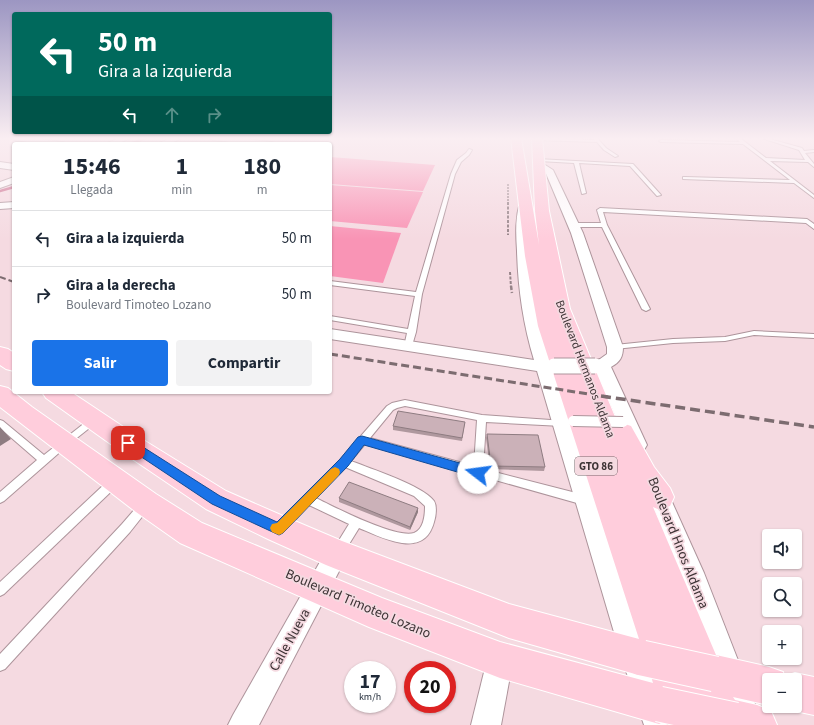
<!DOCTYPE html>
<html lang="es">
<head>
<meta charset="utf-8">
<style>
	body { margin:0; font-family:"Source Sans 3",sans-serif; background:#f2f2f3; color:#1f2937; height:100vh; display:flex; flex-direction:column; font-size:15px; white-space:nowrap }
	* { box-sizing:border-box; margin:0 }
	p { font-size:13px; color:#747a83 }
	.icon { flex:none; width:22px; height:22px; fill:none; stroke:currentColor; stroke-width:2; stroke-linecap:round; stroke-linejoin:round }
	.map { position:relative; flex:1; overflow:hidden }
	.drawer { position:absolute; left:12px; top:142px; width:320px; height:252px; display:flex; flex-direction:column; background:#fff; border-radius:4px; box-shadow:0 1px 3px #0004 }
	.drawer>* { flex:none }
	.top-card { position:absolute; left:12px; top:12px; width:320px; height:122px; border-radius:4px; box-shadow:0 1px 3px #0004; background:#00695c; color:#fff; overflow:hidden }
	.buttons { position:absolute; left:762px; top:529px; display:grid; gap:8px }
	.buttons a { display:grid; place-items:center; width:40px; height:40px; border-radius:4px; background:#fff; box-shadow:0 1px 3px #0004; font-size:20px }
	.speed { position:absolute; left:344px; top:661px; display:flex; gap:8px; font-size:20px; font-weight:700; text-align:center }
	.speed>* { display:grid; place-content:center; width:52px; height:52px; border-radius:50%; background:#fff; box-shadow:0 1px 3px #0004; line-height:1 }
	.speed small { font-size:10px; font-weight:400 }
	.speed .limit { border:6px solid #d22; background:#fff; color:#111 }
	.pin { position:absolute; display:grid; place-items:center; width:34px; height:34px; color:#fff; margin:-17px; border-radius:8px; box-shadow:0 2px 6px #0006 }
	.me { position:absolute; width:44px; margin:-22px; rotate:285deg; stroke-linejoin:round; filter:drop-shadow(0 0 3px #0008) }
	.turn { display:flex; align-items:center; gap:14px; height:84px; padding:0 20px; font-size:18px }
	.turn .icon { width:52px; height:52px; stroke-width:2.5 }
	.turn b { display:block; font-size:28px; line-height:34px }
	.lanes { display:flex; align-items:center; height:38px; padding:0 20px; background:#0003; justify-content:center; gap:20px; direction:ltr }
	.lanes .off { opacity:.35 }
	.eta { display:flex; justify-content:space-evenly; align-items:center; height:68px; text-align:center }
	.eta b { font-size:24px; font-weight:700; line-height:28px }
	.button { display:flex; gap:8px; margin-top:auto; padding:8px 20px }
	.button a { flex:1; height:46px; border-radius:4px; background:#1a73e8; color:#fff; font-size:16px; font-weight:700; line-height:46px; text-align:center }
	.button a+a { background:#f2f2f3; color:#1f2937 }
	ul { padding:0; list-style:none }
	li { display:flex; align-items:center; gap:12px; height:56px; padding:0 20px; border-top:1px solid #e0e1e3 }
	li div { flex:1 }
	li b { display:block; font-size:15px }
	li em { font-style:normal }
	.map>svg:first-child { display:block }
	.green { fill:#f994b5 }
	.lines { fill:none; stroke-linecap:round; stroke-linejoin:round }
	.stream { stroke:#ca688a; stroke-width:2.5 }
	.lane-casing { stroke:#ad949b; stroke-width:2 }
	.street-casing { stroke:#ad949b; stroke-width:2 }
	.primary-casing { stroke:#fff; stroke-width:2 }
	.path-far2 { stroke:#968388; stroke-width:1.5; stroke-dasharray:2 1; stroke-linecap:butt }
	.path-far1 { stroke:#968388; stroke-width:2; stroke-dasharray:3 1.5; stroke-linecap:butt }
	.path { stroke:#968388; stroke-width:2.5; stroke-dasharray:4 2; stroke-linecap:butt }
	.lane { fill:#fff; fill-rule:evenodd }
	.street { fill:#fff; fill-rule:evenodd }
	.primary { fill:#ffcddc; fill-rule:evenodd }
	.rail-far2 { stroke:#7c6c70; stroke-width:2; stroke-dasharray:6 3; stroke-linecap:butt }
	.rail-far1 { stroke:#7c6c70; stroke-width:3; stroke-dasharray:8 4; stroke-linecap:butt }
	.rail { stroke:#7c6c70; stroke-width:3.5; stroke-dasharray:10 5; stroke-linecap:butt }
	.lane-bridge-casing { stroke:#ad949b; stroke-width:12; stroke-linecap:butt }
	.street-bridge-casing { stroke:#ad949b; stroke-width:17; stroke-linecap:butt }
	.primary-bridge-casing { stroke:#fff; stroke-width:37; stroke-linecap:butt }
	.lane-bridge { stroke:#fff; stroke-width:10 }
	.street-bridge { stroke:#fff; stroke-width:15 }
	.primary-bridge { stroke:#ffcddc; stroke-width:35 }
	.wall { fill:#af989e }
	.shaded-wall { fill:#8e7c81 }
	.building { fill:#cbb1b8; stroke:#8e7c81 }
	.route { fill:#1a73e8; stroke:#114b97 }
	.slow { fill:#f59e0b }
	.labels { text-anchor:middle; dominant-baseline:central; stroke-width:3.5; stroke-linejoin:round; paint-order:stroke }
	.shield { fill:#f5dae1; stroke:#746569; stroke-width:1 }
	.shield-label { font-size:11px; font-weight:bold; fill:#3d3335 }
	.street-label { font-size:12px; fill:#3d3335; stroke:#f5dae1 }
	.near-street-label { font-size:14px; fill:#3d3335; stroke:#f5dae1 }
</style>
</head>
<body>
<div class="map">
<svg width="814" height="725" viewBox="0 0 814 725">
	<rect width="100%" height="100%" fill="#f5dae1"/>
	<!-- green -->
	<g class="green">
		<polygon points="330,157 435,165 423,191 330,184"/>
		<polygon points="330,185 423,192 407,228 330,221"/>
		<polygon points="330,226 401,233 383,283 330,276"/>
	</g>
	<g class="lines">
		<!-- stream -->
		<g class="stream">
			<polyline points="130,144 146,138"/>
			<polyline points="0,191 14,187"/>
		</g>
		<defs>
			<g id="lane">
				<polygon points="537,138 594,140 593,138 597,138 606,148 618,156 615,157 604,150 597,142 536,140"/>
				<polygon points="736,138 740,138 766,158 805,160 799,150 761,138 766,138 802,148 804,151 814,150 814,152 805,153 814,164 814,167 808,162 770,161 814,195 814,198 794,183 683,179 683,177 685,177 790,180 743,144 661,142 659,141 661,140 740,142"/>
				<polygon points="469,149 472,150 469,155 461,162 455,174 422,294 416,332 411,349 405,349 404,347 407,333 330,320 330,316 408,329 415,296 330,285 330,281 416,292 451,174 457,160 466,153"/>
				<polygon points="537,159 633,164 661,195 657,196 630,166 579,163 586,193 582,194 574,163 539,161 537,161"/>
				<polygon points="600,208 807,219 814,224 814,229 806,223 603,212 607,225 650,309 646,311 642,309 602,227 573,227 570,225 573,223 601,223 597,210"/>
				<polygon points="754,331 814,334 814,338 754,335 725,341 673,343 615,349 611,347 615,345 673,339 725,337"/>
				<path d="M405 400 482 415 565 421 567 423 565 425 562 426 486 422 483 469 584 495 588 497 589 500 588 503 584 505 481 476 478 477 474 474 365 444 351 461C371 469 422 485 434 501 437 506 436 516 434 522 424 560 383 538 359 528L343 554 339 555 335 554 333 550 349 524 309 505 286 530 282 531 278 530 277 526 278 522 341 459 387 406 392 403ZM405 406 477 420 474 466 370 438 393 410 397 408ZM345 467 414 496 425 506C425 515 424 529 414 533 396 539 334 507 316 498Z"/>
				<polygon points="94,417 97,418 99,420 97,422 68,445 4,501 0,503 0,492 37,460 0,428 0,420 3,421 44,455 91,418"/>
				<polygon points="114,478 118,479 119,482 118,485 4,594 0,596 0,582 110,479"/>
				<polygon points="145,500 149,502 150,505 149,508 130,532 5,669 0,671 0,654 122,524 141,502"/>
			</g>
			<g id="street">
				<polygon points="10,138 31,138 63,142 67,144 44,144 14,140"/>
				<polygon points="119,138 130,138 117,144 105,144"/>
				<polygon points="171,138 182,138 169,144 157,144"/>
				<polygon points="209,138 234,138 272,142 276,144 249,144 213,140"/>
				<path d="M539 161 553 170 583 233 623 347C623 357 620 362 611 367L647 445 644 450 637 453 630 450 596 371 589 370 587 366 589 362 600 359 607 354V347L571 233 545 171 535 164Z"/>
				<polygon points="0,162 14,164 14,170 0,168"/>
				<polygon points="14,177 14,183 0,188 0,182"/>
				<path d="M525 199 530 202C526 220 527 233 529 251 531 289 538 325 550 361L558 362 560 366 558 370 553 371 647 656 674 725H644L621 656 537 371 330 339V329L534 360C523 324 518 288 517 251 516 234 515 219 520 202Z"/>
				<polygon points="14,202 14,208 0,209 0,203"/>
				<polygon points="656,479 663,482 704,573 762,722 760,725 734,725 680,573 646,488 649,482"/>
				<polygon points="337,543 345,546 348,554 259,725 228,725 233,715 329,546"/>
				<polygon points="500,647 509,651 513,660 501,725 471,725 487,660 491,651"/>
			</g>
			<g id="primary">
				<polygon points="511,138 521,138 539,245 535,211 532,138 542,138 549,211 570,309 618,424 622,423 631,426 654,467 670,488 674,497 670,506 660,510 653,507 716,655 769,667 783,672 784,677 795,673 814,677 814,715 795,711 782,706 795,706 795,680 769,680 769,705 733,697 735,700 757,705 771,711 777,725 705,725 703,720 701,725 667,725 665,721 659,724 500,678 369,627 180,543 136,512 0,407 0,386 8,388 32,407 156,494 202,523 382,598 500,642 653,683 650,673 642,676 509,638 326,565 268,539 206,509 119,450 46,398 42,392 71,392 137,436 226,491 290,519 342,541 509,604 639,639 538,326 525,256"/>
				<polygon points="0,347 8,349 14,353 14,371 6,369 0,365"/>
			</g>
		</defs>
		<!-- lane casing -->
		<use href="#lane" class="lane-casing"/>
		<!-- street casing -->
		<use href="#street" class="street-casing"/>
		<!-- primary casing -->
		<use href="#primary" class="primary-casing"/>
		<!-- path-far2 -->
		<polyline class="path-far2" points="508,184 508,203"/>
		<!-- path-far1 -->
		<g class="path-far1">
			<polyline points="508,202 508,235"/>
			<polyline points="510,272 511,287"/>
		</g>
		<!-- path -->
		<polyline class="path" points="511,286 512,293"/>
		<!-- lane -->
		<use href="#lane" class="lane"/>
		<!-- street -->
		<use href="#street" class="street"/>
		<!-- primary -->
		<use href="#primary" class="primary"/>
		<!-- rail-far2 -->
		<polyline class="rail-far2" points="0,277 14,282"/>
		<!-- rail-far1 -->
		<polyline class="rail-far1" points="330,354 608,397"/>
		<!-- rail -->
		<polyline class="rail" points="601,396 814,427"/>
		<defs>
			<polyline id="lane-bridge" points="573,421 623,422"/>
			<polyline id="street-bridge" points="554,366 595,366"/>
			<g id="primary-bridge">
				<polyline points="642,658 715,674"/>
				<polyline points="659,704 735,720"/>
			</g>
		</defs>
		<!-- lane-bridge casing -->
		<use href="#lane-bridge" class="lane-bridge-casing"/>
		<!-- street-bridge casing -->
		<use href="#street-bridge" class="street-bridge-casing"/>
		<!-- primary-bridge casing -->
		<use href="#primary-bridge" class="primary-bridge-casing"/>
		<!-- lane-bridge -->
		<use href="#lane-bridge" class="lane-bridge"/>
		<!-- street-bridge -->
		<use href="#street-bridge" class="street-bridge"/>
		<!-- primary-bridge -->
		<use href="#primary-bridge" class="primary-bridge"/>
	</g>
	<!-- wall -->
	<g class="wall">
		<polygon points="465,422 462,441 393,430 393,426"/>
		<polygon points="487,434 545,467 544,471 490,469 486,438"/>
		<polygon points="339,498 418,512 410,530 339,502"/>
	</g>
	<!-- shaded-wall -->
	<g class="shaded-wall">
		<polygon points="0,427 11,439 0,446"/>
		<polygon points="418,508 418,512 410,530 410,527"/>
	</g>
	<!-- building -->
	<g class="building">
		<polygon points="398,411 465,422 462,438 393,426"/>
		<polygon points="487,434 538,435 545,467 491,466"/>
		<polygon points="349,482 418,508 410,527 339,498"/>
	</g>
	<!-- sky -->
	<linearGradient id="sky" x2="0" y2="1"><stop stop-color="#9c96c2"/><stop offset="0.58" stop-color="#faeef2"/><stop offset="1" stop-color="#faeef2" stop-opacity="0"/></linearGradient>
	<rect width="814" height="239" fill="url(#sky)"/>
	<!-- route -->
	<polygon class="route" points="362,436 478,468 482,469 484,473 482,476 478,478 364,445 348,466 283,533 279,535 212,504 125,446 123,443 125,440 128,439 132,440 220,496 277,522 340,459 358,437"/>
	<!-- slow -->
	<polygon class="slow" points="335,467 339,469 340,472 339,475 283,533 279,535 272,532 270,528 272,524 277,523 331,469"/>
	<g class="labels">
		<!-- shield labels -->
		<rect class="shield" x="575" y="457" width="42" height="18" rx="3"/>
		<g class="shield-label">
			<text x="596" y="466">GTO 86</text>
		</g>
		<!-- street labels -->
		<g class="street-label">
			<text transform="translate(585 369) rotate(69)">Boulevard Hermanos Aldama</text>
		</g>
		<!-- near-street labels -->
		<g class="near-street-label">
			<text transform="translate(678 543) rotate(68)">Boulevard Hnos Aldama</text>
			<text transform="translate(358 604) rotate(23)">Boulevard Timoteo Lozano</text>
			<text transform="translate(290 640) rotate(-61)">Calle Nueva</text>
		</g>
	</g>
</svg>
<div class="buttons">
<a><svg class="icon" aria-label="sound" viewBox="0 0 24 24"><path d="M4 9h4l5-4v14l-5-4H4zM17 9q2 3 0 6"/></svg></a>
<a><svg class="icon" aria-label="search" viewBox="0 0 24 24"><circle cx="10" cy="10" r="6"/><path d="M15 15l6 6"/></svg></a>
<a>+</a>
<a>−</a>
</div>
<div class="speed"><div>17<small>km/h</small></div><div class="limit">20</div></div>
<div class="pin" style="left:128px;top:443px;background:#d93025"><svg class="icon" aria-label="arrive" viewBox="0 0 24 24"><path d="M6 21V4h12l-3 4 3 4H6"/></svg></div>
<svg class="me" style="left:478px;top:473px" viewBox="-20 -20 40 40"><circle r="19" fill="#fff"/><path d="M0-13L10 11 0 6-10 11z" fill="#1a73e8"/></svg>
<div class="top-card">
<div class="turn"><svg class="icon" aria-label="left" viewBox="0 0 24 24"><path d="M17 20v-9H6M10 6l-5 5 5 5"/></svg><div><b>50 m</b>Gira a la izquierda</div></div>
<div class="lanes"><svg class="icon" aria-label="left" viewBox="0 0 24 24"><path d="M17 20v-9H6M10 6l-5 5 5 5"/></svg><svg class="icon off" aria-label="ahead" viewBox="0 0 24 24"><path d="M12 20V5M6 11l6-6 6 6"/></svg><svg class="icon off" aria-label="right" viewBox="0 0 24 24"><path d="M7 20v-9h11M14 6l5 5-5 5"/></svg></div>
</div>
<section class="drawer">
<div class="eta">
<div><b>15:46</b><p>Llegada</p></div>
<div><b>1</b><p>min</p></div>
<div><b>180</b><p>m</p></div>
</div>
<ul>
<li><svg class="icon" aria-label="left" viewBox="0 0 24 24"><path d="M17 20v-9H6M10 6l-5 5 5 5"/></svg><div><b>Gira a la izquierda</b></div><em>50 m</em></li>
<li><svg class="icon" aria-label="right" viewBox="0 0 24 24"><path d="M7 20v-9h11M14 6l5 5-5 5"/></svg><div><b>Gira a la derecha</b><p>Boulevard Timoteo Lozano</p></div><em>50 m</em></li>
</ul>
<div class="button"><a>Salir</a><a>Compartir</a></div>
</section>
</div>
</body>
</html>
